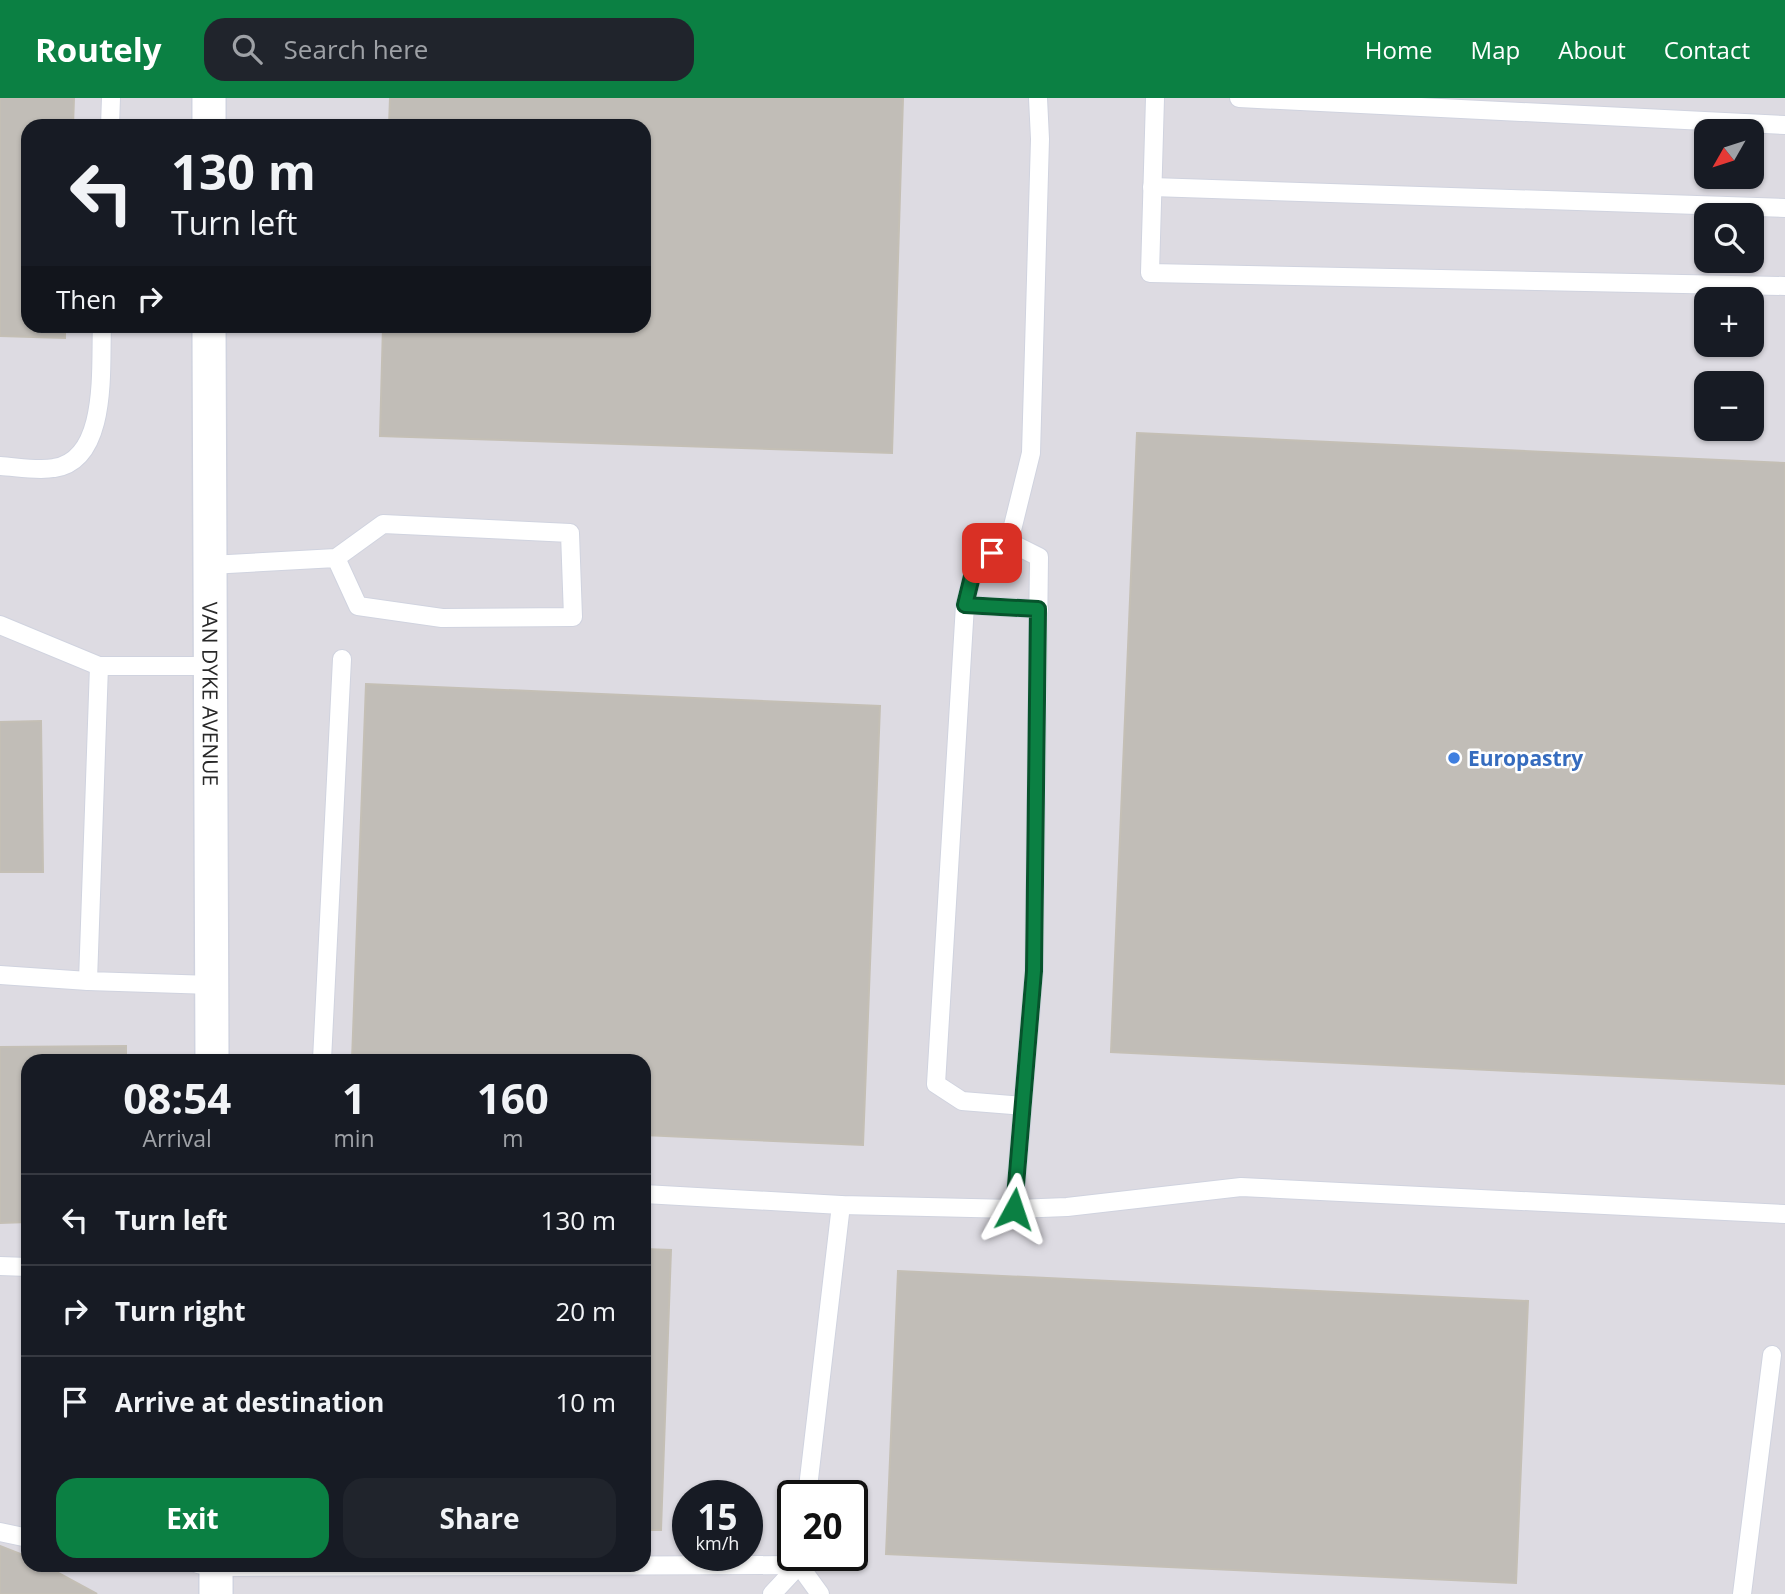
<!DOCTYPE html>
<html lang="en">
<head>
<meta charset="utf-8">
<style>
	body { margin:0; font-family:"Open Sans",sans-serif; background:#20242c; color:#f1f3f6; height:100vh; display:flex; flex-direction:column; font-size:26px; white-space:nowrap }
	* { box-sizing:border-box; margin:0 }
	p { font-size:23px; color:#9ea1a6 }
	.icon { flex:none; width:38px; height:38px; fill:none; stroke:currentColor; stroke-width:2; stroke-linecap:round; stroke-linejoin:round }
	.map { position:relative; flex:1; overflow:hidden }
	.details { position:absolute; left:21px; top:956px; width:630px; height:518px; display:flex; flex-direction:column; background:#171b24; border-radius:21px; box-shadow:0 2px 5px #0004 }
	.details>* { flex:none }
	.hud { position:absolute; left:21px; top:21px; width:630px; height:214px; border-radius:21px; box-shadow:0 2px 5px #0004; background:#171b24; color:#f1f3f6; overflow:hidden }
	.needle { width:46px; rotate:231deg }
	.fabs { position:absolute; left:1694px; top:21px; display:grid; gap:14px }
	.fabs a { display:grid; place-items:center; width:70px; height:70px; border-radius:14px; background:#171b24; box-shadow:0 2px 5px #0004; font-size:35px }
	.speed { position:absolute; left:672px; top:1382px; display:flex; gap:14px; font-size:35px; font-weight:700; text-align:center }
	.speed>* { display:grid; place-content:center; width:91px; height:91px; border-radius:50%; background:#171b24; box-shadow:0 2px 5px #0004; line-height:1 }
	.speed small { font-size:18px; font-weight:400 }
	.speed .limit { border:4px solid #111; border-radius:10px; background:#fff; color:#111 }
	.pin { position:absolute; display:grid; place-items:center; width:60px; height:60px; color:#fff; margin:-30px; border-radius:14px; box-shadow:0 4px 10px #0006 }
	.me { position:absolute; width:77px; margin:-38px; rotate:5deg; stroke-linejoin:round; filter:drop-shadow(0 0 5px #0008) }
	.turn { display:flex; align-items:center; gap:24px; height:147px; padding:0 35px; font-size:32px }
	.turn .icon { width:91px; height:91px; stroke-width:2.5 }
	.turn b { display:block; font-size:49px; line-height:60px }
	.then { display:flex; align-items:center; height:66px; padding:0 35px; background:#0003; gap:14px; font-size:26px }
	.eta { display:flex; justify-content:space-evenly; align-items:center; height:119px; text-align:center }
	.eta b { font-size:42px; font-weight:700; line-height:49px }
	.button { display:flex; gap:14px; margin-top:auto; padding:14px 35px }
	.button a { flex:1; height:80px; border-radius:21px; background:#0b8043; color:#fff; font-size:28px; font-weight:700; line-height:80px; text-align:center }
	.button a+a { background:#20242c; color:#f1f3f6 }
	ul { padding:0; list-style:none }
	li { display:flex; align-items:center; gap:21px; height:91px; padding:0 35px; border-top:2px solid #363941 }
	li div { flex:1 }
	li b { display:block; font-size:26px }
	li em { font-style:normal }
	header { display:flex; align-items:center; gap:42px; box-sizing:border-box; height:98px; padding:0 35px; background:#0b8043; color:#fff }
	header strong { font-size:33px }
	nav { display:flex; gap:38px; margin-inline-start:auto; font-size:24px }
	.search { width:490px; height:63px; background:#20242c; display:flex; align-items:center; gap:18px; box-sizing:border-box; padding:0 24px; border-radius:21px; color:#9ea1a6; font-size:26px }
	.map>svg:first-child { display:block }
	.industrial { fill:#dddbe2; fill-rule:evenodd }
	.building { fill:#c1bdb7; stroke:#c4bfb5; stroke-width:2 }
	.lines { fill:none; stroke-linecap:round; stroke-linejoin:round }
	.service-casing { stroke:#d0d3df; stroke-width:20 }
	.minor-casing { stroke:#d0d3df; stroke-width:36 }
	.service { stroke:#fff; stroke-width:18 }
	.minor { stroke:#fff; stroke-width:33 }
	.route-casing { stroke:#07532c; stroke-width:18 }
	.route { stroke:#0b8043; stroke-width:12 }
	.shop-dot { fill:#3f7fe0; stroke:#fff; stroke-width:2.5 }
	.labels { text-anchor:middle; dominant-baseline:central; stroke-width:5; stroke-linejoin:round; paint-order:stroke }
	.street-label { font-size:21px; fill:#282828; stroke:#fff }
	.shop-label { font-size:21px; font-weight:bold; fill:#366cbe; stroke:#fff; text-anchor:start }
</style>
</head>
<body>
<header>
<strong>Routely</strong>
<div class="search"><svg class="icon" aria-label="search" viewBox="0 0 24 24"><circle cx="10" cy="10" r="6"/><path d="M15 15l6 6"/></svg>Search here</div>
<nav><a>Home</a><a>Map</a><a>About</a><a>Contact</a></nav>
</header>
<div class="map">
<svg width="1785" height="1496" viewBox="0 0 1785 1496">
	<rect width="100%" height="100%" fill="#e9e3db"/>
	<!-- industrial -->
	<path class="industrial" d="M0 0H1785V1496H0ZM28 28H644V228H28ZM1706 33H1752V79H1706ZM1706 117H1752V163H1706ZM1706 201H1752V247H1706ZM1706 285H1752V331H1706ZM28 962H644V1466H28ZM688 1398H747V1458H688ZM793 1398H852V1458H793Z"/>
	<!-- building -->
	<g class="building">
		<polygon points="0,0 74,0 73,28 28,28 28,228 65,228 65,240 0,238"/>
		<polygon points="390,0 903,0 892,355 380,338 383,228 644,228 644,28 389,28"/>
		<polygon points="1137,335 1785,365 1785,986 1111,954"/>
		<polygon points="366,586 880,608 863,1047 644,1037 644,962 352,962"/>
		<polygon points="41,623 43,774 0,774 0,624"/>
		<polygon points="126,948 126,962 28,962 28,1124 0,1125 0,949"/>
		<polygon points="644,1151 671,1152 661,1432 644,1432"/>
		<polygon points="898,1173 1528,1203 1516,1485 886,1456"/>
		<polygon points="0,1448 28,1459 28,1466 42,1466 97,1496 0,1496"/>
	</g>
	<g class="lines">
		<defs>
			<g id="service">
				<polyline points="1155,0 1150,175 1785,188"/>
				<polyline points="1239,0 1785,27"/>
				<polyline points="110,28 111,0"/>
				<polyline points="1152,89 1785,110"/>
				<path d="M0 368C17 369 38 373 54 370 109 362 100 268 102 228"/>
				<polyline points="1009,444 1039,459 1034,873 1014,1111"/>
				<polyline points="210,467 336,460 358,508 442,520 573,519 570,435 383,426 336,460"/>
				<polyline points="965,507 975,466 1009,444 1031,355 1040,41 1038,0"/>
				<polyline points="0,527 99,568"/>
				<polyline points="210,568 99,568 88,883 212,887"/>
				<polyline points="0,877 88,883"/>
				<polyline points="322,962 342,561"/>
				<polyline points="1023,1008 962,1003 936,986 965,507 1039,511"/>
				<polyline points="644,1096 841,1107 1014,1111 1067,1109 1241,1089 1785,1116"/>
				<polyline points="0,1168 28,1169"/>
				<polyline points="807,1398 841,1107"/>
				<polyline points="0,1434 28,1440"/>
				<polyline points="800,1458 799,1467 820,1496"/>
				<polyline points="198,1466 216,1469 799,1467"/>
				<polyline points="772,1496 799,1467"/>
				<polyline points="1742,1496 1772,1257"/>
			</g>
			<g id="minor">
				<polyline points="209,28 209,0"/>
				<path id="s1" d="M209 228 212 962"/>
				<polyline points="216,1466 216,1496"/>
			</g>
		</defs>
		<!-- service casing -->
		<use href="#service" class="service-casing"/>
		<!-- minor casing -->
		<use href="#minor" class="minor-casing"/>
		<!-- service -->
		<use href="#service" class="service"/>
		<!-- minor -->
		<use href="#minor" class="minor"/>
	</g>
	<g class="lines">
		<defs>
			<polyline id="route" points="992,455 975,466 965,507 1038,511 1034,873 1014,1111"/>
		</defs>
		<!-- route casing -->
		<use href="#route" class="route-casing"/>
		<!-- route -->
		<use href="#route" class="route"/>
	</g>
	<!-- markers -->
	<circle class="shop-dot" cx="1454" cy="660" r="7"/>
	<g class="labels">
		<!-- street labels -->
		<g class="street-label">
			<text stroke="none"><textPath href="#s1" startOffset="368">VAN DYKE AVENUE</textPath></text>
		</g>
		<!-- shop labels -->
		<g class="shop-label">
			<text x="1468" y="660">Europastry</text>
		</g>
	</g>
</svg>
<div class="fabs">
<a><svg class="needle" viewBox="-14 -14 28 28"><path d="M0-13l5 13h-10z" fill="#e53935"/><path d="M0 13l5-13h-10z" fill="#9ea1a6"/></svg></a>
<a><svg class="icon" aria-label="search" viewBox="0 0 24 24"><circle cx="10" cy="10" r="6"/><path d="M15 15l6 6"/></svg></a>
<a>+</a>
<a>−</a>
</div>
<div class="speed"><div>15<small>km/h</small></div><div class="limit">20</div></div>
<div class="pin" style="left:992px;top:455px;background:#d93025"><svg class="icon" aria-label="arrive" viewBox="0 0 24 24"><path d="M6 21V4h12l-3 4 3 4H6"/></svg></div>
<svg class="me" style="left:1014px;top:1111px" viewBox="-20 -20 40 40"><path d="M0-17L14 15 0 8-14 15z" fill="#0b8043" stroke="#fff" stroke-width="4"/></svg>
<div class="hud">
<div class="turn"><svg class="icon" aria-label="left" viewBox="0 0 24 24"><path d="M17 20v-9H6M10 6l-5 5 5 5"/></svg><div><b>130 m</b>Turn left</div></div>
<div class="then">Then<svg class="icon" aria-label="right" viewBox="0 0 24 24"><path d="M7 20v-9h11M14 6l5 5-5 5"/></svg></div>
</div>
<section class="details">
<div class="eta">
<div><b>08:54</b><p>Arrival</p></div>
<div><b>1</b><p>min</p></div>
<div><b>160</b><p>m</p></div>
</div>
<ul>
<li><svg class="icon" aria-label="left" viewBox="0 0 24 24"><path d="M17 20v-9H6M10 6l-5 5 5 5"/></svg><div><b>Turn left</b></div><em>130 m</em></li>
<li><svg class="icon" aria-label="right" viewBox="0 0 24 24"><path d="M7 20v-9h11M14 6l5 5-5 5"/></svg><div><b>Turn right</b></div><em>20 m</em></li>
<li><svg class="icon" aria-label="arrive" viewBox="0 0 24 24"><path d="M6 21V4h12l-3 4 3 4H6"/></svg><div><b>Arrive at destination</b></div><em>10 m</em></li>
</ul>
<div class="button"><a>Exit</a><a>Share</a></div>
</section>
</div>
</body>
</html>
